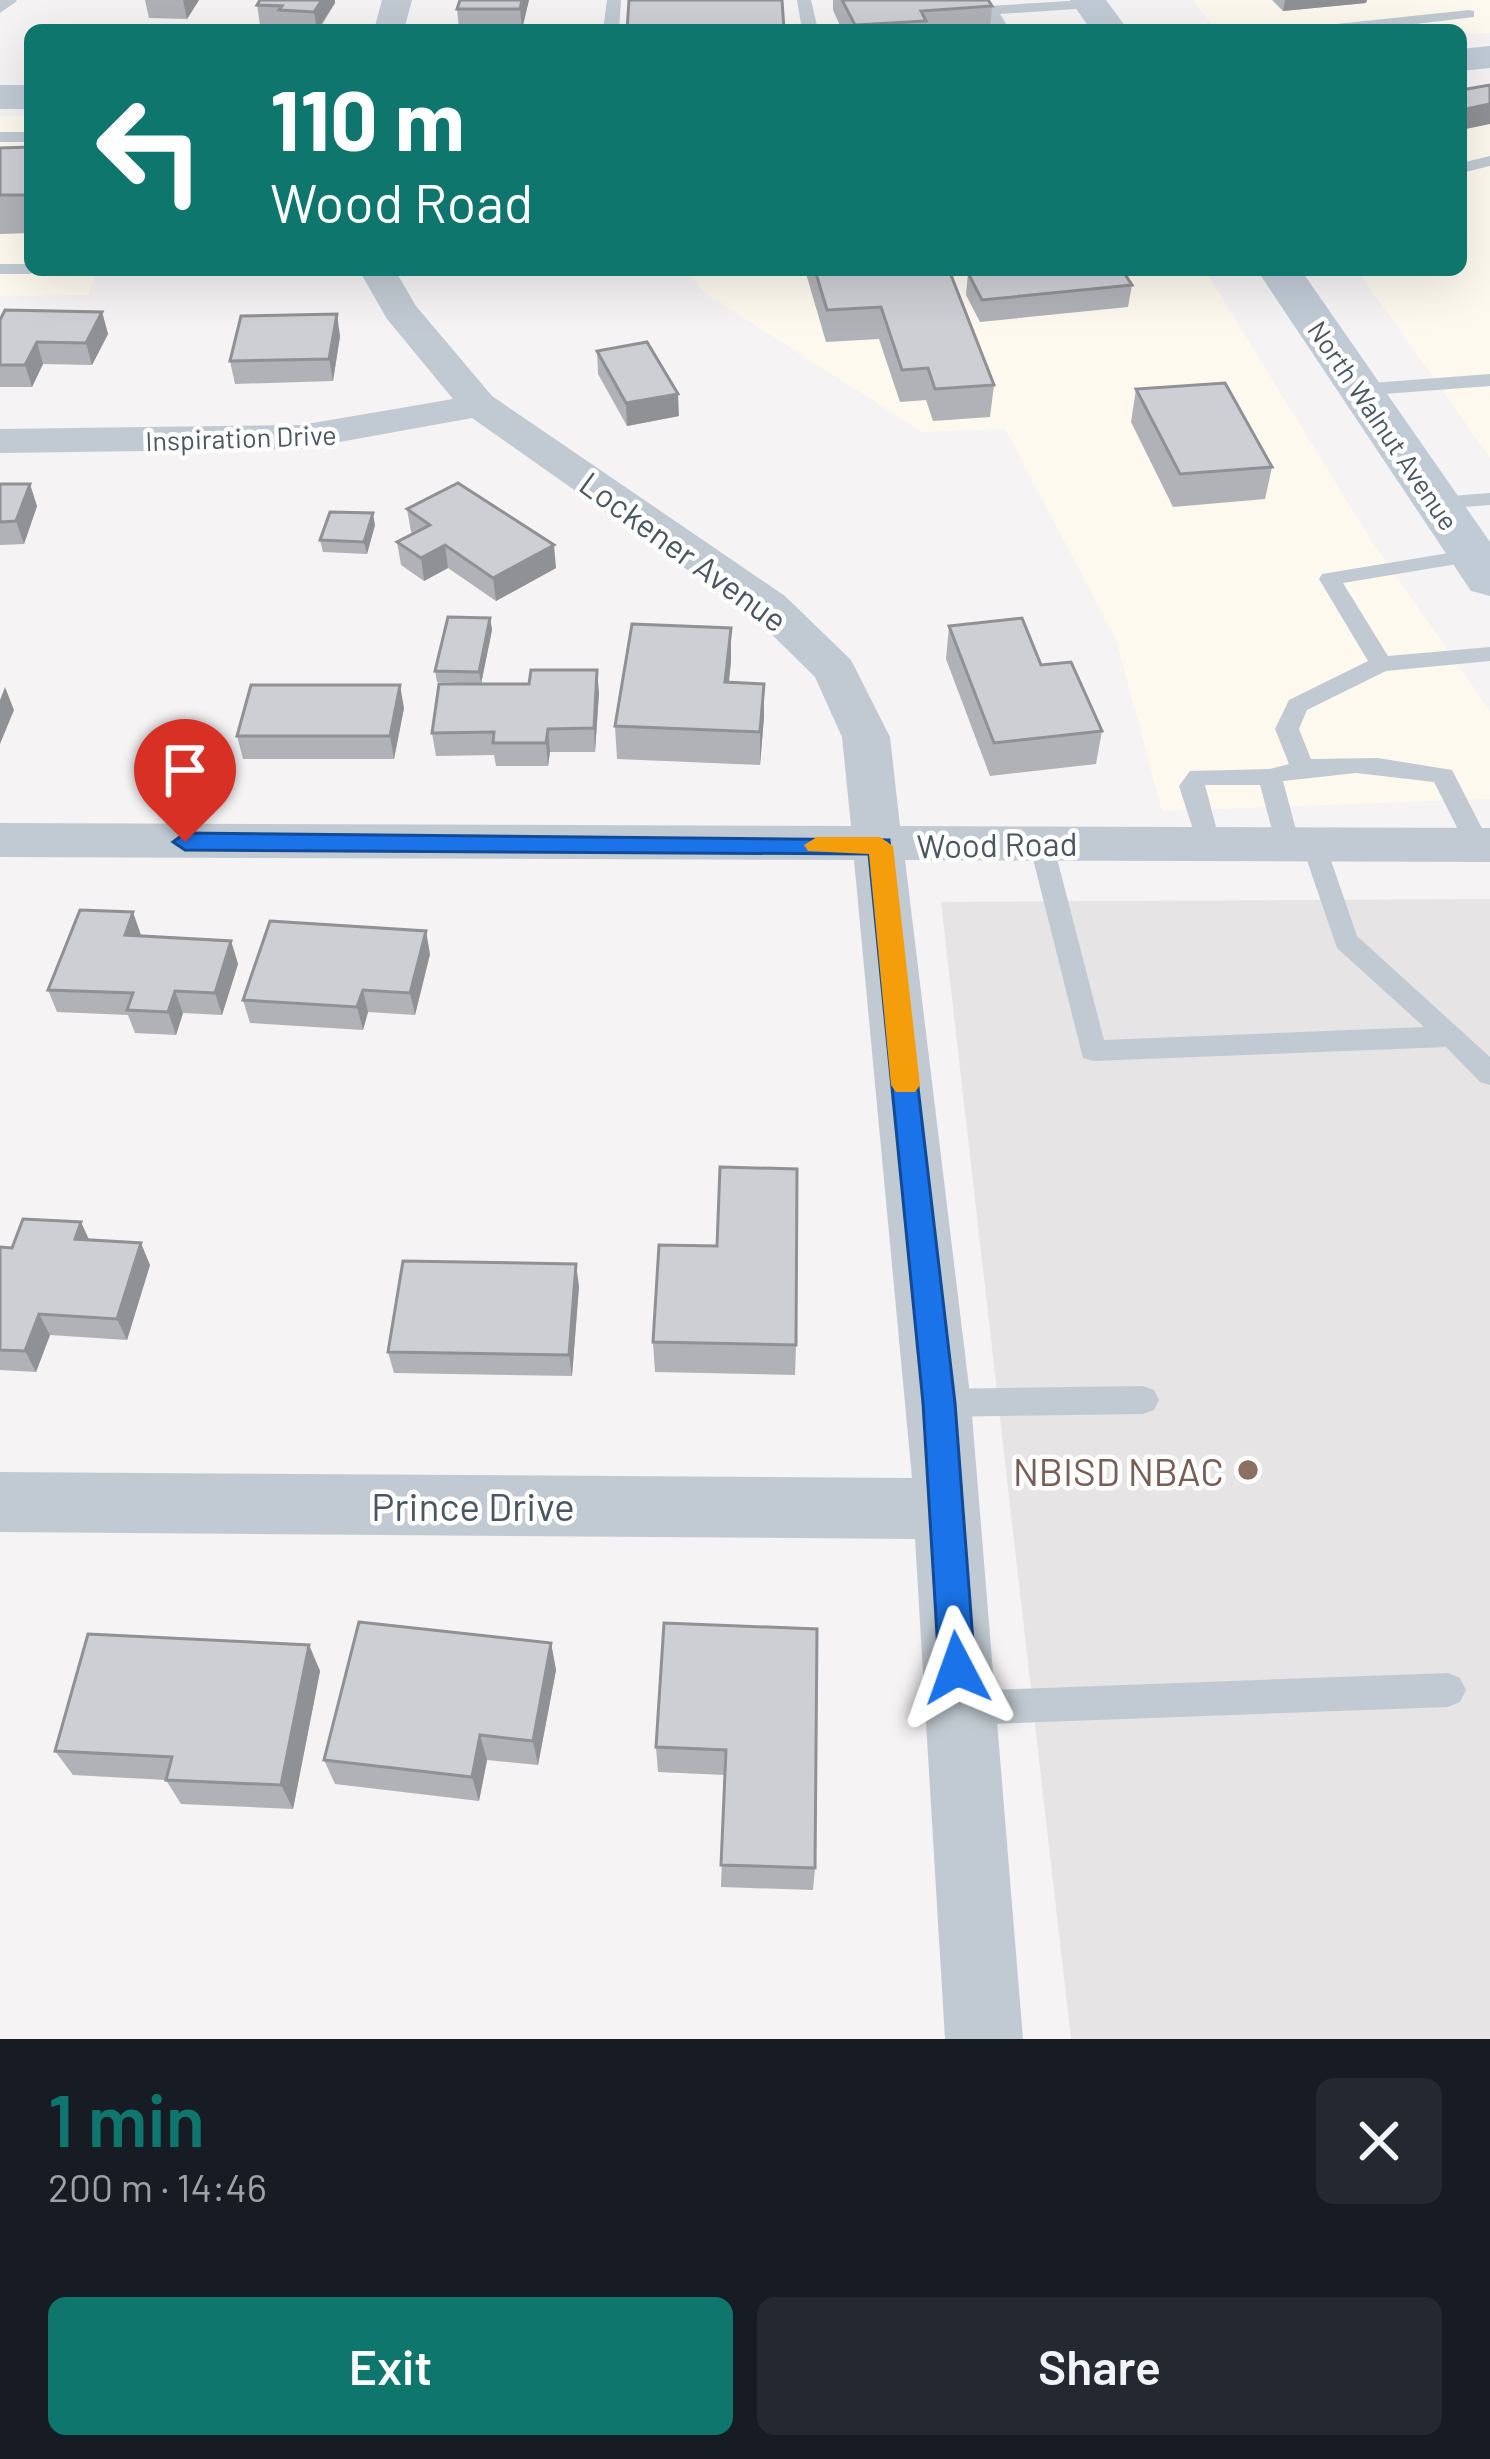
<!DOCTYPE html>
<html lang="en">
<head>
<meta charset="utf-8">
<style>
	body { margin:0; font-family:Barlow,sans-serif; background:#242831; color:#f1f3f6; height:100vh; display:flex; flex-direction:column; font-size:45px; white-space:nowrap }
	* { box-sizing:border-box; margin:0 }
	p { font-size:39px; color:#9ea1a6 }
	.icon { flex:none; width:66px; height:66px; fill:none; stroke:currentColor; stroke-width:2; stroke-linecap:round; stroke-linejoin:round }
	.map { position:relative; height:2039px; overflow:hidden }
	.drawer { display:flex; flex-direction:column; background:#171b24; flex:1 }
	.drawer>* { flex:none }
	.banner { position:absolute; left:24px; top:24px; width:1443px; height:252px; border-radius:18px; box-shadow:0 12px 48px #0002; background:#0f766e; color:#fff; overflow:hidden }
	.pin { position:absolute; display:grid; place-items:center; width:102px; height:102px; color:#fff; margin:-123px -51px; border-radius:50% 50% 50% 0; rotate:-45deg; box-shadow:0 0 12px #0007 }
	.pin .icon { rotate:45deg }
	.me { position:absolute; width:132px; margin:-66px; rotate:356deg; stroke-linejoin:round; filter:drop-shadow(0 0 9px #0008) }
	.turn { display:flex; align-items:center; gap:42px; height:252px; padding:0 48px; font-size:54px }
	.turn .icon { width:156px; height:156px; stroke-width:2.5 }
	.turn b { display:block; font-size:84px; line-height:102px }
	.round { display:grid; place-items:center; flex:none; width:126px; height:126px; border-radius:18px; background:#242831 }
	.overview { display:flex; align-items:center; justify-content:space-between; height:204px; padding:0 48px }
	h1 { font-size:72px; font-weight:600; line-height:90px; color:#0f766e }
	.button { display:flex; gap:24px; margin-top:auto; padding:24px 48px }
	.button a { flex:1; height:138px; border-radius:18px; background:#0f766e; color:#fff; font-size:48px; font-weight:600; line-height:138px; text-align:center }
	.button a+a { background:#242831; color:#f1f3f6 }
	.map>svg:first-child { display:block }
	.commercial { fill:#fdf9ef }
	.education { fill:#e6e4e5 }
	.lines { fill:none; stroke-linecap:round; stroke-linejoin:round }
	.lane { fill:#c1cad2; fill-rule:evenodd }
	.street { fill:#c1cad2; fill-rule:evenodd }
	.secondary { fill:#c1cbd6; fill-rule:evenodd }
	.wall { fill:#b0b2b7 }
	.shaded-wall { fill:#909195 }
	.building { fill:#cdcfd5; stroke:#909195; stroke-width:3 }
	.route { fill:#1a73e8; stroke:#114b97; stroke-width:3 }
	.slow { fill:#f59e0b }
	.education-dot { fill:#8d6e63; stroke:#fff; stroke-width:4.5 }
	.labels { text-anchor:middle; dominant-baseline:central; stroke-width:9; stroke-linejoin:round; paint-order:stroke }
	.far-street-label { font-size:27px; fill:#4a5661; stroke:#fff }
	.street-label { font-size:33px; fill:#4a5661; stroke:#fff }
	.near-education-label { font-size:39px; fill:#785e54; stroke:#fff; text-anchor:end }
	.near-street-label { font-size:39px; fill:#4a5661; stroke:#fff }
</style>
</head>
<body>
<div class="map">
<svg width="1490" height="2039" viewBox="0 0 1490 2039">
	<rect width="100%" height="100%" fill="#f5f3f3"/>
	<!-- commercial -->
	<g class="commercial">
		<polygon points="1193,0 1490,0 1490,33 1216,30"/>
		<polygon points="1490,88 1490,458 1357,270 1461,270 1461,91"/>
		<polygon points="0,116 30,116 30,270 97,270 88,295 0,296"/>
		<polygon points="685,270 1205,270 1371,540 1490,711 1490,799 1162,811 1116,639 1005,429 922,432 706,294"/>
	</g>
	<!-- education -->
	<polygon class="education" points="1490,899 1490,2039 1071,2039 941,902"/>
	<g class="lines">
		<!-- lane -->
		<g class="lane">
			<polygon points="607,0 621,0 619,30 603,30"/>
			<polygon points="797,0 811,0 818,30 802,30"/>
			<polygon points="1084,0 1098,4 1091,8 1000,14 1010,30 994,30 983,10 990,6"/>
			<polygon points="1469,10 1474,11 1474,17 1367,30 1319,30 1327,25"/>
			<rect x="0" y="132" width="30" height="10"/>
			<polygon points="1490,156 1490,166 1461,173 1461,163"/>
			<polygon points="0,264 30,264 30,270 38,270 30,274 0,274"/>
			<polygon points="1490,374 1490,386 1358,396 1348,390 1358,384"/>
			<polygon points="1490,493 1490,505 1438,509 1428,503 1438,497"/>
			<polygon points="1473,549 1484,555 1481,560 1343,583 1388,656 1490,647 1490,661 1386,671 1307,710 1299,729 1311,759 1378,758 1452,770 1490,844 1487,851 1469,851 1434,782 1356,773 1283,781 1299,841 1287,850 1275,841 1260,785 1205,785 1220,842 1217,848 1199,848 1179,786 1190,771 1270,769 1289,764 1275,729 1289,700 1368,661 1319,579 1322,574"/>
			<polygon points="1041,834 1053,843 1104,1040 1424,1027 1337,948 1301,843 1313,834 1325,843 1357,936 1490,1057 1490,1085 1480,1082 1446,1047 1093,1061 1083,1058 1029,843"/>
			<polygon points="1143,1386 1154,1390 1159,1400 1154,1410 1143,1414 939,1417 928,1413 923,1403 928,1393 939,1389"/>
			<polygon points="1448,1673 1460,1678 1466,1690 1460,1702 1448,1707 964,1725 952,1720 946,1708 952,1696 964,1691"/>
		</g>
		<!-- street -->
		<g class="street">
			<polygon points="0,0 16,0 17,1 0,13"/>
			<polygon points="382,0 412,0 404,30 374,30"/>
			<polygon points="359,270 395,270 416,306 492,396 785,596 851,660 890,737 900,826 1490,828 1490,862 905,860 971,1403 1023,2039 945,2039 915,1539 0,1532 0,1472 912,1478 854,860 0,857 0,823 851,826 842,737 815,677 753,616 472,418 301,449 0,453 0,429 301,425 453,399 387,319"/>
		</g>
		<!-- secondary -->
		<g class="secondary">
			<polygon points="1070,0 1106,0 1128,30 1091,30"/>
			<polygon points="1490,46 1490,68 1461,71 1461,49"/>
			<rect x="0" y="85" width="30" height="24"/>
			<polygon points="1257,270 1301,270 1490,542 1490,596 1471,591"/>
		</g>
	</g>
	<!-- wall -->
	<g class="wall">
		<polygon points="145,0 199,0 187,19 149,18"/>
		<polygon points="260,0 335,0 335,3 319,30 282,30 282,26 260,25 257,5"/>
		<polygon points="460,0 529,0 522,29 459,29 457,9"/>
		<polygon points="833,0 988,0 992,6 990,30 842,30 833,10"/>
		<polygon points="1272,0 1367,0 1366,3 1283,11"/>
		<polygon points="30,147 30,233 0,234 0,148"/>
		<polygon points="805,270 949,270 994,385 990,417 933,421 926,400 900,402 879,339 826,342"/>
		<polygon points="968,273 1132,285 1128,307 980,322 966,295"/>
		<polygon points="102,312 108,334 92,365 43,364 32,387 0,387 0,320"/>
		<polygon points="340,336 333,381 235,384 230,361"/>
		<polygon points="597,351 679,416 627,426 598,374"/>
		<polygon points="1136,389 1272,467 1265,499 1173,507 1131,422"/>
		<polygon points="0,484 37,506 24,544 0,545"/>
		<polygon points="407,509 556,568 496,601 448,568 424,581 401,565 397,542 413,534 411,532"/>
		<polygon points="375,525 367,554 323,552 320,540"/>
		<polygon points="490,618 492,630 481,684 437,682 435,671"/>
		<polygon points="949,626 1041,665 1102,731 1096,764 990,776 946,659"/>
		<polygon points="731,661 729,682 764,717 760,765 617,759 615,726"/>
		<polygon points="599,693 595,752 550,752 548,766 496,766 494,755 436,756 432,733"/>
		<polygon points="404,708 394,759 243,759 237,736"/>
		<polygon points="141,935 231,941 238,964 222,1015 183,1013 176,1035 135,1033 128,1015 57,1012 48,990"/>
		<polygon points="430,954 415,1015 368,1012 363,1030 250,1023 243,1000"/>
		<polygon points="89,1240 150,1265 127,1340 50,1335 36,1372 0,1370 0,1247 12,1248"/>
		<polygon points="579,1286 572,1376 394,1373 388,1352"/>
		<polygon points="653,1342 796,1345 795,1375 655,1372"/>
		<polygon points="664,1623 815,1868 813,1890 721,1887 725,1775 658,1772 656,1747"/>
		<polygon points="551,1643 556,1670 538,1765 487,1760 479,1801 335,1784 324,1760"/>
		<polygon points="309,1645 320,1671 293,1809 181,1804 166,1780 73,1775 55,1751"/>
	</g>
	<!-- shaded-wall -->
	<g class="shaded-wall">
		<polygon points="183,0 199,0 187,19"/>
		<polygon points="322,0 335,0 335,3 317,30 314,12"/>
		<polygon points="522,0 529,0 522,29 520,9"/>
		<polygon points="1285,0 1367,0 1366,3 1283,11"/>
		<polygon points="1490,104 1490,124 1461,130 1461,110"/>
		<polygon points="102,312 108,334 92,365 86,343"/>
		<polygon points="337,314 340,336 333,381 329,359"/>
		<polygon points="37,342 43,364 32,387 25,365"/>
		<polygon points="678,394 679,416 627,426 626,403"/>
		<polygon points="30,484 37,506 24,544 16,521"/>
		<polygon points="373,513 375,525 367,554 364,542"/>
		<polygon points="445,545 448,568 424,581 421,558"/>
		<polygon points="554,545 556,568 496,601 493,578"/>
		<polygon points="490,618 492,630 481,684 479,672"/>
		<polygon points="731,628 731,661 725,716 725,682"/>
		<polygon points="597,670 599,693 595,752 594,728"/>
		<polygon points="764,684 764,717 760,765 760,732"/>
		<polygon points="400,685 404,708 394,759 390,736"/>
		<polygon points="5,687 14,710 0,744 0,700"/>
		<polygon points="548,729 550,752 548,766 546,743"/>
		<polygon points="133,912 141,935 133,958 125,935"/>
		<polygon points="426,931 430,954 415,1015 410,993"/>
		<polygon points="231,941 238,964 222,1015 215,993"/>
		<polygon points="363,990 368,1012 363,1030 357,1007"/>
		<polygon points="175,991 183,1013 176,1035 168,1012"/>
		<polygon points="81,1222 91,1244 75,1239"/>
		<polygon points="141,1243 150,1265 127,1340 117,1319"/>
		<polygon points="576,1264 579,1286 572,1376 569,1355"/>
		<polygon points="39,1314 50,1335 36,1372 25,1351"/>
		<polygon points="551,1643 556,1670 538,1765 533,1741"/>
		<polygon points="309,1645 320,1671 293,1809 281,1785"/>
		<polygon points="480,1735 487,1760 479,1801 472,1777"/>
	</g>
	<!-- building -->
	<g class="building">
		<polygon points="260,0 322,0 314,12 279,10 282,6 257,5"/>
		<polygon points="460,0 522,0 520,9 457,9"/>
		<polygon points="629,0 782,0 784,30 627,30"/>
		<polygon points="842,0 988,0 992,6 921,11 926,21 855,25"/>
		<polygon points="1490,85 1490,104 1461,110 1461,90"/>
		<polygon points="30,147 30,195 0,195 0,148"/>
		<polygon points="815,270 949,270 994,385 935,389 928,368 902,370 881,307 827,310"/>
		<polygon points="1001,270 1122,270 1132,285 982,300 968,273"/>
		<polygon points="5,310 102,312 86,343 37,342 25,365 0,365 0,320"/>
		<polygon points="337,314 329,359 230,361 241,316"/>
		<polygon points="647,342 678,394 626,403 597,351"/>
		<polygon points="1225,383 1272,467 1180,474 1136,389"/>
		<polygon points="458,483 554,545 493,578 445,545 421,558 397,542 430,525 407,509"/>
		<polygon points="0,484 30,484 16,521 0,522"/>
		<polygon points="330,512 373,513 364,542 320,540"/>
		<polygon points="448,617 490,618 479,672 435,671"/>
		<polygon points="1022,618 1041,665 1071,662 1102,731 994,743 949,626"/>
		<polygon points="632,624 731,628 725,682 764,684 760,732 615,726"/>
		<polygon points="531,670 597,670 594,728 548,729 546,743 493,743 494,732 432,733 439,684 529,684"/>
		<polygon points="251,685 400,685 390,736 237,736"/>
		<polygon points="80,910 133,912 125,935 231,941 215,993 175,991 168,1012 127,1010 133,993 48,990"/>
		<polygon points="270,921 426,931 410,993 363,990 357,1007 243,1000"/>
		<polygon points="720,1167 797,1169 796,1345 653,1342 659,1245 717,1246"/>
		<polygon points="23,1219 81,1222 75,1239 141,1243 117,1319 39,1314 25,1351 0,1350 0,1247 12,1248"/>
		<polygon points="403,1261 576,1264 569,1355 388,1352"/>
		<polygon points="359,1622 551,1643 533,1741 480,1735 472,1777 324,1760"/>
		<polygon points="664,1623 817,1629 815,1868 721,1865 726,1750 656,1747"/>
		<polygon points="88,1634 309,1645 281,1785 166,1780 172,1757 55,1751"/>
	</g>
	<!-- route -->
	<polygon class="route" points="185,833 889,840 955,1403 975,1668 969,1680 957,1685 945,1680 939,1668 923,1403 869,854 185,850 173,842"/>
	<!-- slow -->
	<polygon class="slow" points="817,837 880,837 893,846 920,1085 915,1092 896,1092 891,1085 869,854 808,851 804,845"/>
	<!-- markers -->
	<circle class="education-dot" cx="1248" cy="1470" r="12"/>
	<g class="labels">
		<!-- far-street labels -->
		<g class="far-street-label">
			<text transform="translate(1384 425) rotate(56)">North Walnut Avenue</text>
			<text transform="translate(241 437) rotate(-2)">Inspiration Drive</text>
		</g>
		<!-- street labels -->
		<g class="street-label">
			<text transform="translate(684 551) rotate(36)">Lockener Avenue</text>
			<text transform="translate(997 844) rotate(-1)">Wood Road</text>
		</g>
		<!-- near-education labels -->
		<g class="near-education-label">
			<text x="1224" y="1470">NBISD NBAC</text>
		</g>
		<!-- near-street labels -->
		<g class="near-street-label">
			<text x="473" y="1505">Prince Drive</text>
		</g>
	</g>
</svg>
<div class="pin" style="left:185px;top:842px;background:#d93025"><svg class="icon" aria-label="arrive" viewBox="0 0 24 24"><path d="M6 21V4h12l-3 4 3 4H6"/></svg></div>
<svg class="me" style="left:957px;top:1668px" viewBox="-20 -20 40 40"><path d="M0-17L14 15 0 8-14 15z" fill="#1a73e8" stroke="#fff" stroke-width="4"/></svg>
<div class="banner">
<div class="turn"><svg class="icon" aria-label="left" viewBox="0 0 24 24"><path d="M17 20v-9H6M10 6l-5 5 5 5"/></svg><div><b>110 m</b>Wood Road</div></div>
</div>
</div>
<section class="drawer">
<div class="overview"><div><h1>1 min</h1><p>200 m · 14:46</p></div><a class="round"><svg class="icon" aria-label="close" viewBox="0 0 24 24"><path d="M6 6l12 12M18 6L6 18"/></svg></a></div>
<div class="button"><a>Exit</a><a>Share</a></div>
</section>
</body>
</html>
